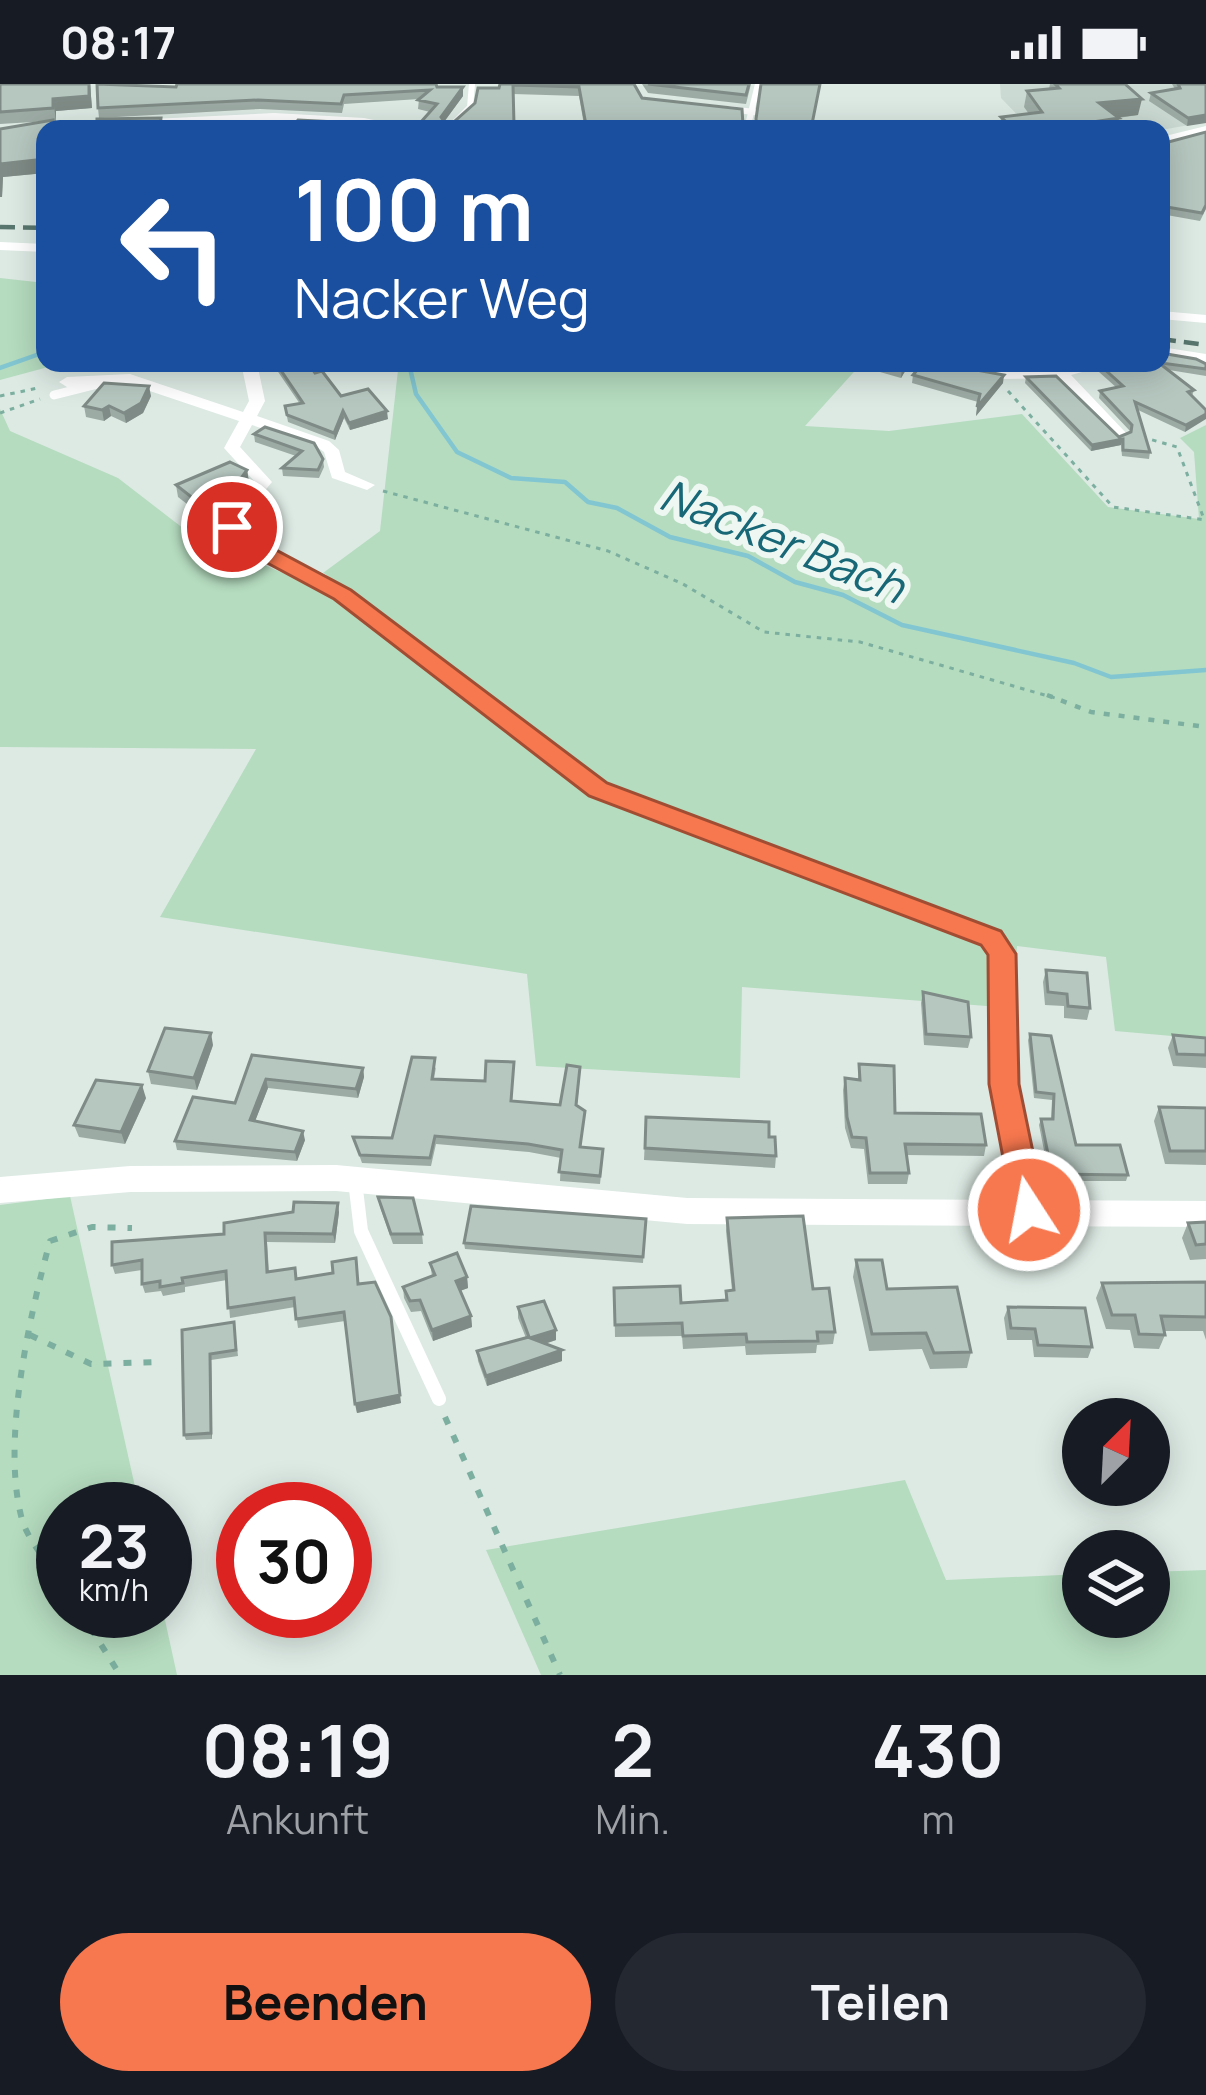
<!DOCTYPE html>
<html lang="de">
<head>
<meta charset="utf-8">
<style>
	body { margin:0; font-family:Manrope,sans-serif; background:#242831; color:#f1f3f6; height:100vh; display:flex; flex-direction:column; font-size:45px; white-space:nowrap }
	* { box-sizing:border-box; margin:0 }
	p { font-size:39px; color:#9ea1a6 }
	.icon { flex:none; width:66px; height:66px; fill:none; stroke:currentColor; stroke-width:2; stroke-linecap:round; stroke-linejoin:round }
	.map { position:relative; height:1591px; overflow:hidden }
	.side { display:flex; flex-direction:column; background:#171b24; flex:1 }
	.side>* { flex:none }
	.hud { position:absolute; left:36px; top:36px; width:1134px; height:252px; border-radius:24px; box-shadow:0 6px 30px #0003; background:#1a4fa0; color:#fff; overflow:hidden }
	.needle { width:78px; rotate:24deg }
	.controls { position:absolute; left:1062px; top:1314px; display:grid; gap:24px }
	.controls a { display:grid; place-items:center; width:108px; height:108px; border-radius:50%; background:#171b24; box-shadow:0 6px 30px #0003; font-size:60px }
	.speed { position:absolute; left:36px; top:1398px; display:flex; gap:24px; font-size:60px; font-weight:700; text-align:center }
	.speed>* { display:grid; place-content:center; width:156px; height:156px; border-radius:50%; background:#171b24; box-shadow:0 6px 30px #0003; line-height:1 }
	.speed small { font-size:30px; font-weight:400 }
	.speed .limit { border:18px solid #d22; background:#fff; color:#111 }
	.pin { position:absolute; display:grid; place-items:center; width:102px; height:102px; color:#fff; margin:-51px; border:6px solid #fff; border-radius:50%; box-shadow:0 3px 12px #0007 }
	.me { position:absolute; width:132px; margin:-66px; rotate:349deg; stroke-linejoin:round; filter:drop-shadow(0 0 9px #0008) }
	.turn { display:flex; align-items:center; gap:42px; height:252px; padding:0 60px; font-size:54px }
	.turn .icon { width:156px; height:156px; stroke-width:2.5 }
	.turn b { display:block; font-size:84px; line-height:102px }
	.eta { display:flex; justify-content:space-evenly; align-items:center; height:204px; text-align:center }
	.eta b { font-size:72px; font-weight:700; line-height:84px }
	.button { display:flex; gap:24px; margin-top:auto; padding:24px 60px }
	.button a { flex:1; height:138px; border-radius:72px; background:#f7774e; color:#111; font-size:48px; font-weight:700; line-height:138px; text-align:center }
	.button a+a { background:#242831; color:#f1f3f6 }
	.status { display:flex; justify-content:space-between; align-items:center; height:84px; padding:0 60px; background:#171b24; direction:ltr }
	.status svg { height:33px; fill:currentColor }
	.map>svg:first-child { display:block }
	.built { fill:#cbdad3 }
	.green { fill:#b5dcbf }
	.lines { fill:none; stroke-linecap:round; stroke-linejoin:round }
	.stream { stroke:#82c6d2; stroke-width:4.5 }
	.path-far2 { stroke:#7caf9f; stroke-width:3; stroke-dasharray:4.5 6; stroke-linecap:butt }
	.path-far1 { stroke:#7caf9f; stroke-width:4.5; stroke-dasharray:6 9; stroke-linecap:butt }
	.path { stroke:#7caf9f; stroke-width:6; stroke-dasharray:8 12; stroke-linecap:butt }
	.service-far2 { stroke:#fff; stroke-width:6 }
	.service-far1 { stroke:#fff; stroke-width:9 }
	.service { stroke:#fff; stroke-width:14 }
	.minor { fill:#fff; fill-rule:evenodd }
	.tertiary { fill:#fff; fill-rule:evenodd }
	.secondary { fill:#fff; fill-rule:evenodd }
	.rail { stroke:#58766e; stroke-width:4.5; stroke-dasharray:15 8; stroke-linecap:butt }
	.wall { fill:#9daba5 }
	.shaded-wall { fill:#7f8b86 }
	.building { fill:#b6c7c0; stroke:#7f8b86; stroke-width:3 }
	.route { fill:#f7774e; stroke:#a14d33; stroke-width:3 }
	.labels { text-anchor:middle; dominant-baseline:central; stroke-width:12; stroke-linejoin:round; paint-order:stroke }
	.water-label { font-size:45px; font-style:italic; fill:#176777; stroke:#eef7f2 }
</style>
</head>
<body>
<div class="status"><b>08:17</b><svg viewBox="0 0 49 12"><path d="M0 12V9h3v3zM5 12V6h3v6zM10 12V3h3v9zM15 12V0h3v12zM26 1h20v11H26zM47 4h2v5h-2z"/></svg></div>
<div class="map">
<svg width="1206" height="1591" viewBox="0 0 1206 1591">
	<rect width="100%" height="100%" fill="#ddeae4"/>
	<!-- built -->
	<polygon class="built" points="1000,0 1206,0 1206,38 1161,46 1031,45 1001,14"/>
	<!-- green -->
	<g class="green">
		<polygon points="0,194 45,199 45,279 63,279 0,296"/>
		<polygon points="382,279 862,279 805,342 889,347 1022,330 1108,423 1199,435 1194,368 1180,354 1206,341 1206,955 1115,947 1106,873 1017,862 1012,924 742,903 740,994 536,982 527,890 160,833 256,665 0,663 0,325 10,347 118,394 188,448 308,500 380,447 398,286"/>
		<polygon points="70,1112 140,1425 63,1425 63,1527 163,1527 177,1591 0,1591 0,1121"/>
		<polygon points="905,1396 946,1496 1083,1490 1083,1533 1149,1533 1149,1488 1206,1486 1206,1591 541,1591 486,1466"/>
	</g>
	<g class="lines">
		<!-- stream -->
		<g class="stream">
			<polyline points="398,279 410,284 416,310 457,368 511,394 565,398 588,418 617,424 670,453 748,472 795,498 843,511 902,541 1074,579 1111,593 1206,586"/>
			<polyline points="0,284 45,268"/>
		</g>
		<!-- path-far2 -->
		<g class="path-far2">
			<polyline points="1008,307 1113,423 1206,436"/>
			<polyline points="0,312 38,304"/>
			<polyline points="0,329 40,315"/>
			<polyline points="1142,353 1177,363 1204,435"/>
			<polyline points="383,407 608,467 683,500 764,548 860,558 1055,614"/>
		</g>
		<!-- path-far1 -->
		<polyline class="path-far1" points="1047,611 1091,628 1206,643"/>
		<!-- path -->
		<g class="path">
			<polyline points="30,1251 91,1280 159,1278"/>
			<polyline points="445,1333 560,1591"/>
			<path d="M63 1501C50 1481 32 1462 23 1439 0 1362 29 1234 50 1157L92 1143 132 1144"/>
			<polyline points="80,1527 120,1591"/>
		</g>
		<!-- service-far2 -->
		<g class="service-far2">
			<polyline points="729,25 754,28"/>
			<polyline points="448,45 470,23 472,0"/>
			<polyline points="747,45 758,0"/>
		</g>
		<!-- service-far1 -->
		<polyline class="service-far1" points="54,311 98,300"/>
		<!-- service -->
		<polyline class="service" points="355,1097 361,1147 439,1315"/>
		<!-- minor -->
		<g class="minor">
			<polygon points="0,158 45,160 45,168 0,166"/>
			<polygon points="1161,227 1206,231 1206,239 1161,235"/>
			<polygon points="1161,263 1206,270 1206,278 1161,271"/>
			<polygon points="241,279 257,279 265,317 257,332 329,357 339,366 345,388 375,401 367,406 332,394 324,368 317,363 252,341 240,363 272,398 243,433 244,450 325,490 605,701 956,829 1006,855 1014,879 1016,1000 1041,1126 1038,1133 1029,1136 1020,1133 1017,1126 992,1000 992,879 988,866 940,839 591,711 313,498 230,456 227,432 255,398 224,364 239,337 129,300 67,303 59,298 67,293 130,290 243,328 249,317"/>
			<path d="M949 279C973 279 994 287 1017 288 1050 289 1082 279 1115 279L1071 291 1127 350 1119 355 1113 353 1057 294 997 295Z"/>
		</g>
		<!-- tertiary -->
		<polygon class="tertiary" points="336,1081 687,1114 1206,1117 1206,1143 687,1140 336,1107 130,1108 0,1119 0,1093 130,1082"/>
		<!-- secondary -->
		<g class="secondary">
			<polygon points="274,29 364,34 418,45 274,39 45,45 45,50 39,45 48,40"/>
			<polygon points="1206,42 1206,52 1161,63 1161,53"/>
		</g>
		<!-- rail -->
		<g class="rail">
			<polyline points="0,143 45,144"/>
			<polyline points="1161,255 1206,261"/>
		</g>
	</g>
	<!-- wall -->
	<g class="wall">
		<polygon points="0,0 90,0 92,24 56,27 56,37 45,45 45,89 3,93 2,113 0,45 50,37 0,40"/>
		<polygon points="500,0 634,0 642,14 743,41 742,45 556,45 584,41 579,12 513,10 514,45 411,45 420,39 430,28 418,25 419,15 344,20 342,29 260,25 99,34 98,24 176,3 463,3 463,12 444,38 448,43 499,4"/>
		<polygon points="642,0 751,0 746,20 648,9"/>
		<polygon points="1050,0 1125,0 1138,31 1118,34 1117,45 1000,45 1001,33 1029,30 1024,23 1027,7 1049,5"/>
		<polygon points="1172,0 1206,0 1187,42 1149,17 1151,9 1175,5"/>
		<polygon points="1161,60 1206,125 1200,137 1161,130"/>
		<polygon points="272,279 308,279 315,289 341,312 388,335 350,346 344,334 335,356 288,338 285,322 300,320"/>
		<polygon points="874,279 910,279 901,294 873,286"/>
		<polygon points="987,279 1045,279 1044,282"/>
		<polygon points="1161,279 1206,280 1206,292 1169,286 1194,306 1192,312 1206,326 1185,348 1138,326 1150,368 1149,375 1122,372 1121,361 1091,367 1025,299 1026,293 1119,353 1130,347 1099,314 1100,307 1117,304 1099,288 1101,282"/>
		<polygon points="913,291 1003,299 976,332 978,318 912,299"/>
		<polygon points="151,312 143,329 126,339 111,332 104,337 86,333 84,322"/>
		<polygon points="265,343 323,375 324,383 319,394 283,392 282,384 296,372 255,358 254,350"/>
		<polygon points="247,386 249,398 241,408 196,427 178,413 176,401"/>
		<polygon points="1046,886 1090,924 1087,936 1064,934 1064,922 1045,921 1043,898"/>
		<polygon points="923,908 971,953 968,964 924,961 921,919"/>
		<polygon points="1030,950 1076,1061 1128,1091 1126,1097 1050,1097 1039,1041 1041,1035 1051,1035 1052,1016 1034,1014 1028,956"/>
		<polygon points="1173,951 1206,954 1206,984 1173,982 1168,964"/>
		<polygon points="213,961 197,1006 151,1000 148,987"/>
		<polygon points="252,971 363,984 364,993 358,1014 268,1004 255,1037 305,1056 297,1077 177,1066 175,1057 235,1019"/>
		<polygon points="514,978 512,1017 560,1021 580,991 577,1022 585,1027 581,1063 603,1073 600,1100 560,1097 561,1074 529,1068 436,1060 431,1082 362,1079 353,1053 392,1054 436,983 434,995 485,997"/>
		<polygon points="859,980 895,1029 986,1061 984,1072 906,1071 909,1089 907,1100 868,1100 864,1065 851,1064 845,1044 843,1006 845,994 858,996"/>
		<polygon points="146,1014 125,1060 79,1053 74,1041"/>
		<polygon points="1159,1023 1206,1024 1206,1081 1165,1080 1154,1037"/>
		<polygon points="646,1033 769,1053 776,1072 775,1084 644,1076"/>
		<polygon points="378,1113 422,1150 423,1160 393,1160 380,1123"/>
		<polygon points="339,1128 335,1159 267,1158 269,1187 297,1195 359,1200 401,1319 357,1329 345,1237 298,1244 295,1223 230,1234 227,1196 185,1203 185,1208 163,1212 161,1207 145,1209 142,1200 142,1186 115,1190 112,1181 224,1150"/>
		<polygon points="727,1134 813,1205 835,1248 833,1260 817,1261 816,1269 746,1271 745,1262 683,1265 682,1252 615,1253 614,1204 681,1219 725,1216 726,1207 732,1206 726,1147"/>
		<polygon points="646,1135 643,1179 465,1165 464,1159"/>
		<polygon points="1206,1138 1206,1175 1190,1176 1182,1154 1188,1139"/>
		<polygon points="856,1176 887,1205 971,1268 967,1284 930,1285 922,1265 869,1267 853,1193"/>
		<polygon points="430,1179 467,1193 468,1204 460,1207 471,1232 472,1243 433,1257 421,1227 411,1228 404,1214 403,1203 432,1192"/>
		<polygon points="1206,1198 1206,1256 1203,1247 1164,1247 1165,1251 1159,1265 1134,1264 1130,1246 1106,1245 1096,1214 1102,1199"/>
		<polygon points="518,1223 556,1256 545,1260 562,1266 562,1277 487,1302 478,1277 477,1267 526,1254 518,1234"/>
		<polygon points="1008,1223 1092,1263 1088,1274 1034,1273 1032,1256 1007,1256 1004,1234"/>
		<polygon points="234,1238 238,1272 211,1276 212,1355 186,1356 184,1351 182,1246"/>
	</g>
	<!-- shaded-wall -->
	<g class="shaded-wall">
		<polygon points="90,0 92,24 56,27 56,37 53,15"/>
		<polygon points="463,3 463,12 441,42 441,33"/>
		<polygon points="1142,15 1138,31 1096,36 1099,19"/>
		<polygon points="1206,31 1206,39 1187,42 1188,34"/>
		<polygon points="1119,34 1117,45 1047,45"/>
		<polygon points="45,75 45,89 3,93 2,113 0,113 0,80"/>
		<polygon points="905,279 910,279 901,294 902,283"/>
		<polygon points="1004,291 1003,299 976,332 977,323"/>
		<polygon points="149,302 151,312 143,329 126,339 124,329"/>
		<polygon points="109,322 111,332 104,337 102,326"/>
		<polygon points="343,327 344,334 335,356 334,349"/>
		<polygon points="387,327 388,335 350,346 349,339"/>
		<polygon points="1206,330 1206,335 1185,348 1186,341"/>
		<polygon points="1123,355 1121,361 1091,367 1092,361"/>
		<polygon points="247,386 249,398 241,408 196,427 194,415"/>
		<polygon points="211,949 213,961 197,1006 194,994"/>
		<polygon points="363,984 364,993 358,1014 356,1005"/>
		<polygon points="266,995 268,1004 252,1045 250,1036"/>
		<polygon points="142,1001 146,1014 125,1060 121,1048"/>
		<polygon points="303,1047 305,1056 297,1077 295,1068"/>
		<polygon points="338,1119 339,1128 335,1159 333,1150"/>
		<polygon points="467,1193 468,1204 457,1208 456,1197"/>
		<polygon points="471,1232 472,1243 433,1257 432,1246"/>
		<polygon points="391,1233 401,1319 357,1329 355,1320"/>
		<polygon points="556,1246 556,1256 531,1264 530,1254"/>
		<polygon points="562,1266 562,1277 487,1302 486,1292"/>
		<polygon points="210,1270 211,1276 212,1355 211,1349"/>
	</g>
	<!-- building -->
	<g class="building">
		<polygon points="0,0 89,0 89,12 53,15 53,24 0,28"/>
		<polygon points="97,0 176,3 177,0 436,0 437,3 463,3 441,33 448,43 475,19 478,4 499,4 500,0 634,0 642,14 742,25 743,41 736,45 556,45 560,41 586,41 579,3 513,1 514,41 509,45 411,45 420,39 437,20 418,16 430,6 344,11 341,20 258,16 98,24"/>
		<polygon points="648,0 749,0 746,11"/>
		<polygon points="761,0 820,0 811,45 758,45 756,35"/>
		<polygon points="1055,0 1125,0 1142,15 1099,19 1119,34 1047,45 1014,45 1001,33 1042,28 1027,7 1059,4"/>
		<polygon points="1178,0 1206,0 1206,31 1188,34 1151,9 1180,4"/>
		<polygon points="161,34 160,43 148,43 148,45 97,45 97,35"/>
		<polygon points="53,36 53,45 45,45 45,75 0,80 0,83 0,45"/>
		<polygon points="298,36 335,38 333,45 291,45"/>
		<polygon points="1206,48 1206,121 1202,129 1161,122 1161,60"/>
		<polygon points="1161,269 1196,275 1206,280 1206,285 1161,279"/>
		<polygon points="276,279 308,279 315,289 322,287 341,312 368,305 387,327 349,339 343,327 334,349 287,331 285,322 303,319"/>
		<polygon points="923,279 938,279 1004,291 977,323 980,310 913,291"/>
		<polygon points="1106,279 1159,279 1194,306 1188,308 1206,326 1206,330 1186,341 1135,318 1150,368 1123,366 1123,355 1092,361 1026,293 1056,292 1119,353 1131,348 1132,341 1100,307 1123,302 1101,282"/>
		<polygon points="104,299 149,302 141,319 124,329 109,322 102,326 84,322"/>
		<polygon points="265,343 314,359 323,375 318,386 282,384 302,367 254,350"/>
		<polygon points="230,378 247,386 239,397 194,415 176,401"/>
		<polygon points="1046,886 1087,889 1090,924 1068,922 1067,910 1048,908"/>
		<polygon points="923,908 968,918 971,953 926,950"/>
		<polygon points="165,944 211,949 194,994 148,987"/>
		<polygon points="1030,950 1051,952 1076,1061 1120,1061 1128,1091 1052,1090 1041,1035 1053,1035 1054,1010 1036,1008"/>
		<polygon points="1173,951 1206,954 1206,971 1177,970"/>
		<polygon points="252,971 363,984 356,1005 266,995 250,1036 303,1047 295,1068 175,1057 193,1013 235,1019"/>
		<polygon points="412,973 435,974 432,995 485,997 486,977 514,978 511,1017 560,1021 567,981 580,983 576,1021 585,1027 580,1063 603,1065 600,1092 559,1088 562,1066 528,1060 435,1052 430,1074 360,1071 353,1053 392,1054"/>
		<polygon points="859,980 894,982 895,1029 981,1030 986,1061 905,1060 909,1089 870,1089 866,1054 852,1053 847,1033 845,994 860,996"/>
		<polygon points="96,996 142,1001 121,1048 74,1041"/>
		<polygon points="1159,1023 1206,1024 1206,1067 1170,1067"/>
		<polygon points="646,1033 769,1038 769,1053 775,1053 776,1072 645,1064"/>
		<polygon points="378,1113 413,1114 422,1150 391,1150"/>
		<polygon points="294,1118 338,1119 333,1150 265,1149 267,1188 295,1184 296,1195 333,1189 332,1178 356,1174 358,1200 375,1198 391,1233 400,1311 355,1320 344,1228 296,1235 294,1214 228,1224 226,1187 182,1194 183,1199 160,1203 160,1197 142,1200 142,1176 112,1181 112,1158 224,1150 224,1139 293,1128"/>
		<polygon points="471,1122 646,1135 643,1173 464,1159"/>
		<polygon points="803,1132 813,1205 829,1204 835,1248 817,1248 818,1257 747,1258 746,1250 683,1252 682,1239 615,1241 614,1204 680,1202 681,1219 727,1216 726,1207 734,1206 727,1134"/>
		<polygon points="1206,1138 1206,1160 1196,1161 1188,1139"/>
		<polygon points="457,1169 467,1193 456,1197 471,1232 432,1246 420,1216 410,1217 403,1203 435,1191 430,1179"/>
		<polygon points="856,1176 882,1176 887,1205 957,1203 971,1268 934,1269 926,1249 872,1250"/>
		<polygon points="1206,1198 1206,1233 1161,1232 1165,1251 1139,1250 1135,1231 1112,1231 1102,1199"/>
		<polygon points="544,1217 556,1246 530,1254 562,1266 486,1292 477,1267 529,1253 518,1223"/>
		<polygon points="1008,1223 1085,1224 1092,1263 1038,1261 1035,1245 1011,1244"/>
		<polygon points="234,1238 236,1266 210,1270 211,1349 184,1351 182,1246"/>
	</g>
	<!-- route -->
	<polygon class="route" points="224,439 240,439 248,451 351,506 607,699 1001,847 1016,870 1019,1000 1045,1126 1041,1136 1018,1136 1013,1126 989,1000 988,871 981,861 589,712 334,515 232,460 221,443"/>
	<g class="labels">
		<!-- water labels -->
		<g class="water-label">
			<text transform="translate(783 456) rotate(22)">Nacker Bach</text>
		</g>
	</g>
</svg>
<div class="controls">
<a><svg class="needle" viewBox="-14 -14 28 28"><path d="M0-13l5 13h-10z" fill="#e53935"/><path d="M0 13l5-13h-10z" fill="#9ea1a6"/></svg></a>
<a><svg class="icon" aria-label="layers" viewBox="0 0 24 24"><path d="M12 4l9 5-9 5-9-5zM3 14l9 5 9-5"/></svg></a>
</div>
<div class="speed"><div>23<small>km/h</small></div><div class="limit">30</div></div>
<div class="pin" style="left:232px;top:443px;background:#d93025"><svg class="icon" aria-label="arrive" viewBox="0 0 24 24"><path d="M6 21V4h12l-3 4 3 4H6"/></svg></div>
<svg class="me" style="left:1029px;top:1126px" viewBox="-20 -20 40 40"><circle r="17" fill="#f7774e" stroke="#fff" stroke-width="3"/><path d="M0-11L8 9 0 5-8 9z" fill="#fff"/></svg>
<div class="hud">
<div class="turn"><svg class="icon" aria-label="left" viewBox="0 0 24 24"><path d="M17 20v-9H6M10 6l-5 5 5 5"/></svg><div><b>100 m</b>Nacker Weg</div></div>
</div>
</div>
<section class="side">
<div class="eta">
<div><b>08:19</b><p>Ankunft</p></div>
<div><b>2</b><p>Min.</p></div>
<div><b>430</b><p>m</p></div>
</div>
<div class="button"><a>Beenden</a><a>Teilen</a></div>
</section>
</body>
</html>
